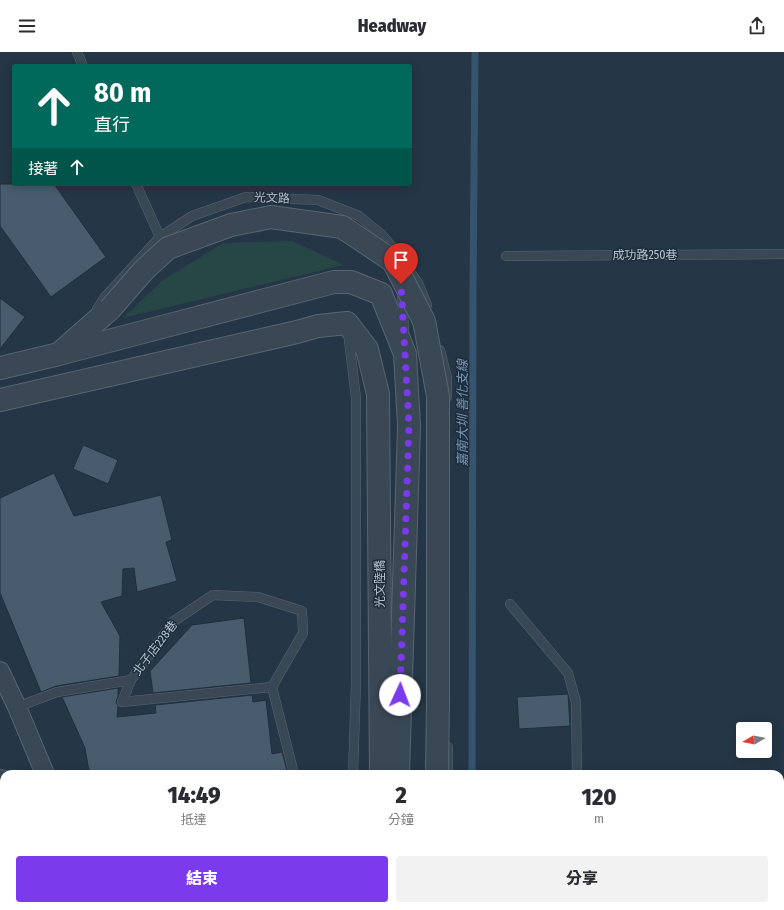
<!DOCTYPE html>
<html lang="zh-TW">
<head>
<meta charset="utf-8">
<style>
	body { margin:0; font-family:"Fira Sans Condensed","Noto Sans TC",sans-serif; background:#f2f2f3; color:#2b2b33; height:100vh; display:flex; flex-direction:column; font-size:15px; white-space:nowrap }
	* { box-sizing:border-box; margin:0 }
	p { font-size:13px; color:#7c7c81 }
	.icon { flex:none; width:22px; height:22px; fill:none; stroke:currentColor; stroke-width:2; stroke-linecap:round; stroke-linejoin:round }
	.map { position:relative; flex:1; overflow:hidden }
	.sheet { position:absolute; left:0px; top:718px; width:784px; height:140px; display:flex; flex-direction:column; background:#fff; border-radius:12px 12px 0 0; box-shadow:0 2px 10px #0003 }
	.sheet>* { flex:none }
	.top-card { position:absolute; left:12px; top:12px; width:400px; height:122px; border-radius:4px; box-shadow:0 2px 10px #0003; background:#00695c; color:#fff; overflow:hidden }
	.needle { width:26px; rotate:260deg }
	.fabs { position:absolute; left:736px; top:670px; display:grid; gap:8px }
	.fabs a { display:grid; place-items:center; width:36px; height:36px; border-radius:4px; background:#fff; box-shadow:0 2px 10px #0003; font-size:20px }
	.pin { position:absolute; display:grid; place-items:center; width:34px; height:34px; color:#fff; margin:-41px -17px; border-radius:50% 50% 50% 0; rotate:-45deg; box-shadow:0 0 4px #0007 }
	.pin .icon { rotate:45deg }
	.me { position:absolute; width:44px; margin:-22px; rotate:2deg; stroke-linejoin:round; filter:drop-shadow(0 0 3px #0008) }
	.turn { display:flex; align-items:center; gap:14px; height:84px; padding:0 16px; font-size:18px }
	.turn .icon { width:52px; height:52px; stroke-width:2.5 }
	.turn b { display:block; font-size:28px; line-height:34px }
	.then { display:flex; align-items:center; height:38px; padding:0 16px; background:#0003; gap:8px; font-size:15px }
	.eta { display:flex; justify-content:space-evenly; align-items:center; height:68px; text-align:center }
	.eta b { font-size:24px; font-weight:800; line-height:28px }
	.action { display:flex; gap:8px; margin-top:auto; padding:8px 16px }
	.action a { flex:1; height:46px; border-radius:4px; background:#7c3aed; color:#fff; font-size:16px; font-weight:800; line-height:46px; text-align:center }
	.action a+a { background:#f2f2f3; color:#2b2b33 }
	header { display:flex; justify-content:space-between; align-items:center; height:52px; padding:0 16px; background:#fff; font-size:18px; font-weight:800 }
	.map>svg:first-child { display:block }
	.green { fill:#274747 }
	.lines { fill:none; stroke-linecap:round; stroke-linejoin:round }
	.stream { stroke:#37546f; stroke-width:7 }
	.building { fill:#485c6d; stroke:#202f3d }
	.service-casing { stroke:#586673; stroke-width:10 }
	.minor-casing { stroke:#586673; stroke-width:20 }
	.tertiary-casing { stroke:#586673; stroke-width:24 }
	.service { stroke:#3a4856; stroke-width:9 }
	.minor { stroke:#3a4856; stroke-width:18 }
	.tertiary { stroke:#3a4856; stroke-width:22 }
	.tertiary-bridge-casing { stroke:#586673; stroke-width:24; stroke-linecap:butt }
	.tertiary-bridge { stroke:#3a4856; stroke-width:22 }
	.route { stroke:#7c3aed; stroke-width:7; stroke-dasharray:0 12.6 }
	.labels { text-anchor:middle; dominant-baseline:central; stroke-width:3; stroke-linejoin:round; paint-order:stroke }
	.street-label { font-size:12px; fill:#b8c3cf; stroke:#1e2d3b }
	.water-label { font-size:13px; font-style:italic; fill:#7596b5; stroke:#1e2d3b }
</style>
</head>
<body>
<header><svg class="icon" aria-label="menu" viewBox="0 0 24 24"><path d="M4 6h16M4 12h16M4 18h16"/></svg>Headway<svg class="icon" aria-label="share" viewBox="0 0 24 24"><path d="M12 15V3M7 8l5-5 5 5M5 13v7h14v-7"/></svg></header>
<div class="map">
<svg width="784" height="858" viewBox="0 0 784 858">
	<rect width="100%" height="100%" fill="#253646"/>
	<!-- green -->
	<polygon class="green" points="292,189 344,213 123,266 163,228 223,191"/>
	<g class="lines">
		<!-- stream -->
		<g class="stream">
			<polyline points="472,722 473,241 475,0"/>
			<polyline points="472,858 472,854"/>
		</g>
	</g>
	<!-- building -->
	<g class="building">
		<polygon points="0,132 54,132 106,205 51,245 0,174"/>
		<polygon points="0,246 25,265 0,297"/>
		<polygon points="83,393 118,408 108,432 73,417"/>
		<polygon points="54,421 74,464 161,443 172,488 166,490 177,529 137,540 134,516 123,517 122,544 101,550 120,584 119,624 56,634 41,640 0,541 0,446"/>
		<polygon points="244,566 251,631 153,641 150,619 192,573"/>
		<polygon points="118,636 118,644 116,650 118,654 117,665 156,661 155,653 252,643 253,650 266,648 272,702 282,700 288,722 91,722 88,714 85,696 62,645"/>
		<polygon points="568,642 570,674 519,677 517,645"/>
	</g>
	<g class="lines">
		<defs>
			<g id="service">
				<polyline points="77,0 83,14"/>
				<polyline points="136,132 160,185"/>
				<polyline points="506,204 784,202"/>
				<polyline points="407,215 418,231 427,253"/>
				<polyline points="402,239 404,278"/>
				<polyline points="97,257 105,245 160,185 192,164 246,145 318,148 359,164 381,182 400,204"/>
				<polyline points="348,280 356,346 356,630 353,722"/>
				<polyline points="440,298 447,326 447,345"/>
				<polyline points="510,552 568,621 576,650 577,722"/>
				<polyline points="131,628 122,650 272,635"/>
				<polyline points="17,655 57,640 131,628 174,569 213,543 258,545 302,559 303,581 272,635 294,722"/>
				<polyline points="448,695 448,722"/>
				<polyline points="578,854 578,858"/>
				<polyline points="22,858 23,854"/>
				<polyline points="347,858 347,854"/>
				<polyline points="448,858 449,854"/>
			</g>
			<g id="minor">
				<polyline points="0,619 17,655 45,722"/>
				<polyline points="107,854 109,858"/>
			</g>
			<g id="tertiary">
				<polyline points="61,300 110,257"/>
				<polyline points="0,316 59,302 334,230 351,230 381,242 405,302 409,374 398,722"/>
				<polyline points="0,348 297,280 318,274 347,271 367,297 378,342 381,722"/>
				<polyline points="0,729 4,730"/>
				<polyline points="394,854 395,858"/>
				<polyline points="435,858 435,854"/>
			</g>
		</defs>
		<!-- service casing -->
		<use href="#service" class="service-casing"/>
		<!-- minor casing -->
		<use href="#minor" class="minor-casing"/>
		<!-- tertiary casing -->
		<use href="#tertiary" class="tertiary-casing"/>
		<!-- service -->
		<use href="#service" class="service"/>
		<!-- minor -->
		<use href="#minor" class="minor"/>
		<!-- tertiary -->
		<use href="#tertiary" class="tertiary"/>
		<defs>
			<polyline id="tertiary-bridge" points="110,257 144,218 168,196 231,173 271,165 342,175 393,209 424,269 438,344 438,648 437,722"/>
		</defs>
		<!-- tertiary-bridge casing -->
		<use href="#tertiary-bridge" class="tertiary-bridge-casing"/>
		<!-- tertiary-bridge -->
		<use href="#tertiary-bridge" class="tertiary-bridge"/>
	</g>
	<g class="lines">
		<!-- route -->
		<polyline class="route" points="400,643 409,374 401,232"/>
	</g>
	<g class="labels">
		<!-- street labels -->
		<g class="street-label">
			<text transform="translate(272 146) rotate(2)">光文路</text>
			<text x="645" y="203">成功路250巷</text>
			<text transform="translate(380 532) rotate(-90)">光文陸橋</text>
			<text transform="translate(155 596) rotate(-53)">北子店228巷</text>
		</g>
		<!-- water labels -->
		<g class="water-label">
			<text transform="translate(462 361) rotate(-90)">嘉南大圳 善化支線</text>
		</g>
	</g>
</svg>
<div class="fabs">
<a><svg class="needle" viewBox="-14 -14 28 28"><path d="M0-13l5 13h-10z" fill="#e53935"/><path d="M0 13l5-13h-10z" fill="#7c7c81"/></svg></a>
</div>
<div class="pin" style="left:401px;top:232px;background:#d93025"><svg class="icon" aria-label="arrive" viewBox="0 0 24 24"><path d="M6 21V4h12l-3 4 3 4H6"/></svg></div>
<svg class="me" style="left:400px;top:643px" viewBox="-20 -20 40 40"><circle r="19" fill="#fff"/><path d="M0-13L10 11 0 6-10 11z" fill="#7c3aed"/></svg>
<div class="top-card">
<div class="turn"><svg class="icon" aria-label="ahead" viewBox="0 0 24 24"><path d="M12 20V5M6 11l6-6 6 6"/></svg><div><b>80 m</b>直行</div></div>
<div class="then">接著<svg class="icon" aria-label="ahead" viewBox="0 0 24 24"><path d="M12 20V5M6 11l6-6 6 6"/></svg></div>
</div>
<section class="sheet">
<div class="eta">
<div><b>14:49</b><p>抵達</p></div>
<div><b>2</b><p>分鐘</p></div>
<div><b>120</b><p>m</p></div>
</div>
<div class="action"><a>結束</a><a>分享</a></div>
</section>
</div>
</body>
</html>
